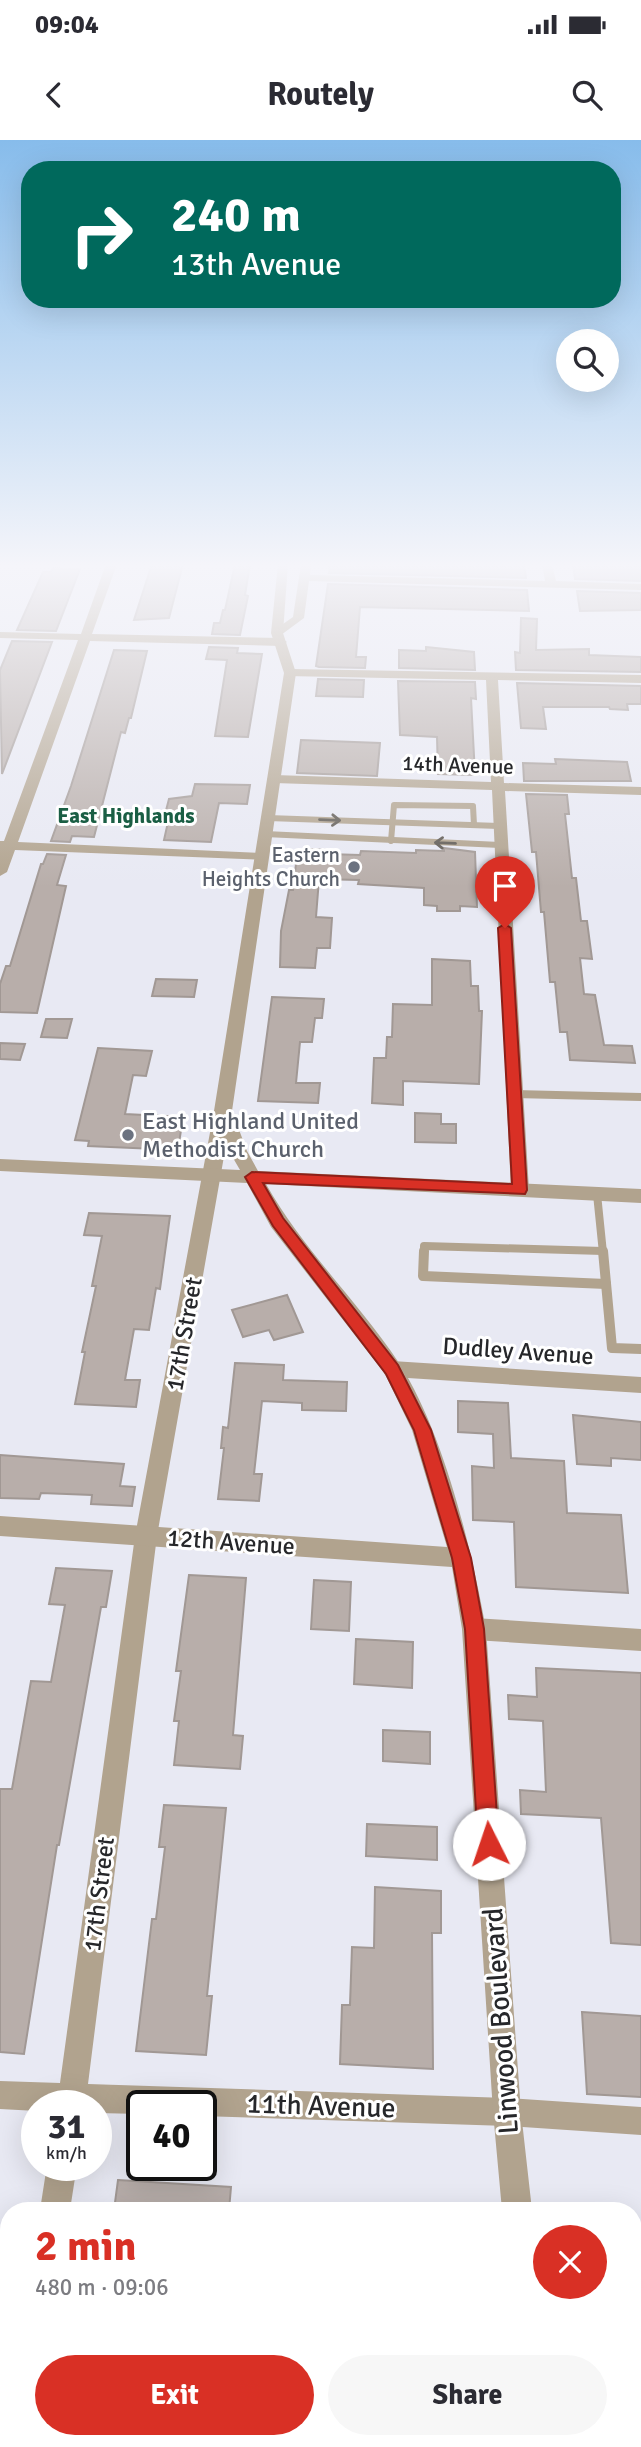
<!DOCTYPE html>
<html lang="en">
<head>
<meta charset="utf-8">
<style>
	body { margin:0; font-family:Signika,sans-serif; background:#f7f7f7; color:#2b2b33; height:100vh; display:flex; flex-direction:column; font-size:26px; white-space:nowrap }
	* { box-sizing:border-box; margin:0 }
	p { font-size:23px; color:#7c7c81 }
	.icon { flex:none; width:38px; height:38px; fill:none; stroke:currentColor; stroke-width:2; stroke-linecap:round; stroke-linejoin:round }
	.map { position:relative; flex:1; overflow:hidden }
	.sheet { position:absolute; left:0px; top:2062px; width:642px; height:247px; display:flex; flex-direction:column; background:#fff; border-radius:28px 28px 0 0; box-shadow:0 7px 28px #0002 }
	.sheet>* { flex:none }
	.banner { position:absolute; left:21px; top:21px; width:600px; height:147px; border-radius:28px; box-shadow:0 7px 28px #0002; background:#00695c; color:#fff; overflow:hidden }
	.buttons { position:absolute; left:556px; top:189px; display:grid; gap:14px }
	.buttons a { display:grid; place-items:center; width:63px; height:63px; border-radius:50%; background:#fff; box-shadow:0 7px 28px #0002; font-size:35px }
	.speed { position:absolute; left:21px; top:1950px; display:flex; gap:14px; font-size:35px; font-weight:700; text-align:center }
	.speed>* { display:grid; place-content:center; width:91px; height:91px; border-radius:50%; background:#fff; box-shadow:0 7px 28px #0002; line-height:1 }
	.speed small { font-size:18px; font-weight:400 }
	.speed .limit { border:4px solid #111; border-radius:10px; background:#fff; color:#111 }
	.pin { position:absolute; display:grid; place-items:center; width:60px; height:60px; color:#fff; margin:-72px -30px; border-radius:50% 50% 50% 0; rotate:-45deg; box-shadow:0 0 7px #0007 }
	.pin .icon { rotate:45deg }
	.me { position:absolute; width:77px; margin:-38px; rotate:356deg; stroke-linejoin:round; filter:drop-shadow(0 0 5px #0008) }
	.turn { display:flex; align-items:center; gap:24px; height:147px; padding:0 35px; font-size:32px }
	.turn .icon { width:91px; height:91px; stroke-width:2.5 }
	.turn b { display:block; font-size:49px; line-height:60px }
	.round { display:grid; place-items:center; flex:none; width:74px; height:74px; border-radius:37px; background:#f7f7f7 }
	.overview { display:flex; align-items:center; justify-content:space-between; height:119px; padding:0 35px }
	h1 { font-size:42px; font-weight:800; line-height:52px; color:#d93025 }
	.cta { display:flex; gap:14px; margin-top:auto; padding:14px 35px }
	.cta a { flex:1; height:80px; border-radius:42px; background:#d93025; color:#fff; font-size:28px; font-weight:800; line-height:80px; text-align:center }
	.cta a+a { background:#f7f7f7; color:#2b2b33 }
	.status { display:flex; justify-content:space-between; align-items:center; height:49px; padding:0 35px; background:#fff; direction:ltr }
	.status svg { height:19px; fill:currentColor }
	header { display:flex; justify-content:space-between; align-items:center; height:91px; padding:0 35px; background:#fff; font-size:32px; font-weight:800 }
	.map>svg:first-child { display:block }
	.building { fill:#b8aeaa; stroke:#a19894; stroke-width:2 }
	.lines { fill:none; stroke-linecap:round; stroke-linejoin:round }
	.service-far2 { stroke:#b1a38e; stroke-width:6 }
	.service-far1 { stroke:#b1a38e; stroke-width:8 }
	.service { stroke:#b1a38e; stroke-width:10 }
	.minor { fill:#b1a38e; fill-rule:evenodd }
	.tertiary { fill:#b1a38e; fill-rule:evenodd }
	.oneway { stroke:#5e5952 }
	.route { fill:#d93025; stroke:#8d1f18; stroke-width:2 }
	.worship-dot { fill:#6b7280; stroke:#fff; stroke-width:2.5 }
	.labels { text-anchor:middle; dominant-baseline:central; stroke-width:6; stroke-linejoin:round; paint-order:stroke }
	.far-street-label { font-size:21px; fill:#26272a; stroke:#fff }
	.far-neighbourhood-label { font-size:21px; font-weight:bold; fill:#1a5e44; stroke:#fff }
	.far-worship-label { font-size:21px; fill:#5b616d; stroke:#fff; text-anchor:end }
	.worship-label { font-size:24px; fill:#5b616d; stroke:#fff; text-anchor:start }
	.street-label { font-size:24px; fill:#26272a; stroke:#fff }
	.near-street-label { font-size:28px; fill:#26272a; stroke:#fff }
</style>
</head>
<body>
<div class="status"><b>09:04</b><svg viewBox="0 0 49 12"><path d="M0 12V9h3v3zM5 12V6h3v6zM10 12V3h3v9zM15 12V0h3v12zM26 1h20v11H26zM47 4h2v5h-2z"/></svg></div>
<header><svg class="icon" aria-label="back" viewBox="0 0 24 24"><path d="M15 5l-7 7 7 7"/></svg>Routely<svg class="icon" aria-label="search" viewBox="0 0 24 24"><circle cx="10" cy="10" r="6"/><path d="M15 15l6 6"/></svg></header>
<div class="map">
<svg width="641" height="2307" viewBox="0 0 641 2307">
	<rect width="100%" height="100%" fill="#e8e9f3"/>
	<!-- building -->
	<g class="building">
		<polygon points="152,424 183,424 169,478 134,480"/>
		<polygon points="235,424 250,424 245,455 248,456 240,495 212,494 214,483 220,483 223,470 225,470"/>
		<polygon points="330,424 524,424 526,438 329,433"/>
		<polygon points="573,424 641,424 641,441 575,439"/>
		<polygon points="53,428 80,429 56,491 17,490 43,432 51,432"/>
		<polygon points="328,444 527,450 529,471 360,467 356,517 366,517 365,528 319,527 316,526"/>
		<polygon points="577,451 641,453 641,470 580,471"/>
		<polygon points="521,478 537,479 536,510 589,509 589,515 641,517 641,532 516,530 515,512 520,513"/>
		<polygon points="12,501 52,502 2,634 0,530"/>
		<polygon points="209,507 238,508 237,513 262,514 248,597 215,596 227,520 206,519"/>
		<polygon points="426,507 474,512 475,530 399,528 399,510 426,511"/>
		<polygon points="114,510 147,511 131,578 129,578 125,593 121,592 94,697 72,696 70,702 51,701 71,646"/>
		<polygon points="318,539 364,540 363,557 316,556"/>
		<polygon points="398,541 475,542 476,559 471,558 475,635 438,634 437,597 400,595"/>
		<polygon points="517,543 641,546 641,564 627,564 628,570 610,569 609,567 543,567 546,589 521,588"/>
		<polygon points="301,600 380,603 377,636 297,633"/>
		<polygon points="555,619 627,622 631,641 524,641 523,623 556,624"/>
		<polygon points="195,644 250,645 247,664 219,663 211,702 164,700 168,682 163,682 169,659 192,656"/>
		<polygon points="526,654 567,655 569,674 565,674 572,738 576,738 581,781 587,781 592,819 580,818 584,854 595,855 604,905 632,906 635,923 570,920 567,892 560,892 555,842 550,842 544,772 541,772 536,712 532,712"/>
		<polygon points="444,708 475,712 477,767 460,766 460,771 437,771 437,766 424,765 424,748 358,744 359,740 319,739 316,777 332,778 330,808 317,808 315,828 280,827 281,791 289,750 293,750 297,715 307,716 308,709 327,710 327,714 360,715 361,711 416,713 416,710 444,711"/>
		<polygon points="47,714 66,715 57,745 66,746 37,873 0,872 0,844 6,826 10,826 41,724 43,724"/>
		<polygon points="432,819 470,821 471,846 478,846 479,871 482,871 479,944 403,941 403,965 372,963 374,918 386,918 387,897 392,897 393,864 432,865"/>
		<polygon points="156,839 197,840 194,857 152,856"/>
		<polygon points="272,857 324,859 322,878 315,878 312,902 300,902 296,943 320,943 318,963 258,961"/>
		<polygon points="46,879 72,879 67,898 41,897"/>
		<polygon points="0,903 25,904 20,920 0,919"/>
		<polygon points="98,908 152,911 146,936 133,935 125,974 183,977 178,1010 88,1006 89,1001 75,1000"/>
		<polygon points="415,973 441,974 441,984 456,984 456,1003 415,1002"/>
		<polygon points="89,1073 170,1076 160,1149 156,1148 149,1190 134,1189 125,1240 140,1240 136,1267 75,1264 85,1212 82,1212 96,1146 92,1146 102,1096 84,1095"/>
		<polygon points="287,1155 303,1192 274,1200 269,1190 243,1197 232,1170"/>
		<polygon points="235,1223 284,1225 283,1240 347,1242 346,1271 302,1270 302,1263 262,1261 254,1334 262,1334 259,1361 218,1359 224,1308 221,1308 223,1287 228,1288"/>
		<polygon points="458,1261 508,1263 511,1318 564,1321 567,1373 621,1375 628,1453 516,1447 514,1382 473,1380 472,1326 494,1328 493,1294 458,1292"/>
		<polygon points="573,1275 641,1282 641,1320 611,1318 611,1326 577,1324"/>
		<polygon points="0,1315 124,1324 120,1346 135,1347 132,1366 91,1364 92,1355 41,1353 39,1359 0,1358"/>
		<polygon points="56,1428 112,1431 106,1467 101,1467 59,1705 57,1705 24,1914 0,1912 0,1649 12,1649 31,1541 51,1542 65,1465 49,1464"/>
		<polygon points="189,1435 246,1438 233,1595 243,1596 240,1629 174,1625 179,1581 174,1581 181,1531 176,1531"/>
		<polygon points="314,1440 351,1442 349,1491 311,1489"/>
		<polygon points="356,1499 413,1502 412,1548 354,1544"/>
		<polygon points="536,1528 641,1533 641,1805 611,1803 601,1678 521,1674 520,1650 546,1652 543,1581 509,1579 508,1555 537,1557"/>
		<polygon points="383,1590 430,1592 430,1624 383,1621"/>
		<polygon points="164,1665 226,1668 207,1856 212,1856 206,1915 136,1911 152,1779 156,1779 165,1707 159,1707"/>
		<polygon points="367,1684 437,1687 437,1720 366,1716"/>
		<polygon points="375,1747 441,1751 441,1793 432,1793 433,1929 340,1924 342,1865 350,1865 352,1807 374,1808"/>
		<polygon points="582,1872 641,1876 641,1957 587,1954"/>
		<polygon points="118,2040 231,2047 229,2070 114,2070"/>
	</g>
	<g class="lines">
		<!-- service-far2 -->
		<g class="service-far2">
			<polyline points="268,678 499,686"/>
			<polyline points="265,694 500,705"/>
			<polyline points="391,701 394,665 473,666 474,685"/>
		</g>
		<!-- service-far1 -->
		<g class="service-far1">
			<polyline points="514,954 641,957"/>
			<polyline points="597,1054 603,1113"/>
			<polyline points="424,1113 424,1106 603,1111"/>
		</g>
		<!-- service -->
		<g class="service">
			<polyline points="424,1111 423,1136 606,1144"/>
			<polyline points="603,1111 612,1208 641,1209"/>
		</g>
		<!-- minor -->
		<g class="minor">
			<polygon points="106,424 117,424 92,494 281,498 287,502 281,506 90,501 18,702 261,713 268,717 266,720 15,710 7,732 0,736 0,701 4,701 78,500 0,498 0,492 81,494"/>
			<polygon points="301,424 311,424 310,435 545,441 542,424 552,424 556,441 641,444 641,450 309,441 304,478 281,495 273,495 273,491 293,477"/>
			<polygon points="290,529 641,535 641,543 498,540 504,643 641,647 641,655 505,651 529,1050 526,1055 514,1055 511,1050 492,650 274,643 267,639 274,635 491,642 486,540 286,536 286,530"/>
			<polygon points="223,965 232,971 157,1396 88,1944 507,1958 641,1967 641,1995 507,1986 201,1976 201,1965 142,1965 142,1974 96,1973 96,1965 37,1965 37,1971 0,1969 0,1941 60,1943 135,1396 214,971"/>
			<polygon points="392,1221 641,1237 641,1253 392,1237 385,1235 382,1229 385,1223"/>
			<polygon points="474,1478 641,1489 641,1511 474,1500 466,1497 462,1489 466,1481"/>
			<polygon points="47,2025 77,2025 70,2070 40,2070"/>
			<polygon points="9,2288 9,2300 36,2300 35,2307 3,2307"/>
		</g>
		<!-- tertiary -->
		<g class="tertiary">
			<path d="M278 424H288L283 493 296 533 232 971 247 1011 258 1031 641 1049V1063L266 1044C303 1110 358 1161 399 1223 444 1293 471 1407 486 1489L521 1972 532 2070H502L493 1972 462 1489 452 1427 0 1396V1376L447 1407 412 1290 385 1234 271 1087 247 1043 0 1031V1019L240 1030 229 1011 214 971 284 533 271 493Z"/>
			<polygon points="531,2300 563,2300 564,2307 532,2307"/>
		</g>
	</g>
	<!-- one-way arrows -->
	<defs><path id="oneway-shaft" d="M-6 0H5M1.5-3L5.5 0L1.5 3" fill="none" stroke-width="1.6" stroke-linecap="round" stroke-linejoin="round" transform="scale(1.75)"/></defs>
	<g class="oneway">
		<use href="#oneway-shaft" transform="translate(330 680) rotate(2)"/>
		<use href="#oneway-shaft" transform="translate(445 703) rotate(-178)"/>
	</g>
	<!-- sky -->
	<linearGradient id="sky" x2="0" y2="1"><stop stop-color="#87bceb"/><stop offset="0.57" stop-color="#f5f5fa"/><stop offset="1" stop-color="#f5f5fa" stop-opacity="0"/></linearGradient>
	<rect width="641" height="747" fill="url(#sky)"/>
	<!-- route -->
	<polygon class="route" points="505,784 511,788 527,1050 525,1054 263,1043 283,1078 398,1225 431,1290 471,1418 484,1489 499,1704 496,1711 489,1715 481,1711 478,1704 465,1489 452,1418 414,1290 386,1234 273,1086 245,1037 252,1032 512,1044 498,788"/>
	<!-- markers -->
	<g class="worship-dot">
		<circle cx="354" cy="727" r="7"/>
		<circle cx="128" cy="995" r="7"/>
	</g>
	<g class="labels">
		<!-- far-street labels -->
		<g class="far-street-label">
			<text transform="translate(458 625) rotate(2)">14th Avenue</text>
		</g>
		<!-- far-neighbourhood labels -->
		<g class="far-neighbourhood-label">
			<text x="126" y="676">East Highlands</text>
		</g>
		<!-- far-worship labels -->
		<g class="far-worship-label">
			<text x="340" y="715">Eastern<tspan x="340" dy="24">Heights Church</tspan></text>
		</g>
		<!-- worship labels -->
		<g class="worship-label">
			<text x="142" y="981">East Highland United<tspan x="142" dy="28">Methodist Church</tspan></text>
		</g>
		<!-- street labels -->
		<g class="street-label">
			<text transform="translate(184 1194) rotate(-80)">17th Street</text>
			<text transform="translate(518 1211) rotate(4)">Dudley Avenue</text>
			<text transform="translate(231 1402) rotate(4)">12th Avenue</text>
			<text transform="translate(99 1754) rotate(-83)">17th Street</text>
		</g>
		<!-- near-street labels -->
		<g class="near-street-label">
			<text transform="translate(501 1881) rotate(-94)">Linwood Boulevard</text>
			<text transform="translate(321 1966) rotate(2)">11th Avenue</text>
		</g>
	</g>
</svg>
<div class="buttons">
<a><svg class="icon" aria-label="search" viewBox="0 0 24 24"><circle cx="10" cy="10" r="6"/><path d="M15 15l6 6"/></svg></a>
</div>
<div class="speed"><div>31<small>km/h</small></div><div class="limit">40</div></div>
<div class="pin" style="left:505px;top:788px;background:#d93025"><svg class="icon" aria-label="arrive" viewBox="0 0 24 24"><path d="M6 21V4h12l-3 4 3 4H6"/></svg></div>
<svg class="me" style="left:489px;top:1704px" viewBox="-20 -20 40 40"><circle r="19" fill="#fff"/><path d="M0-13L10 11 0 6-10 11z" fill="#d93025"/></svg>
<div class="banner">
<div class="turn"><svg class="icon" aria-label="right" viewBox="0 0 24 24"><path d="M7 20v-9h11M14 6l5 5-5 5"/></svg><div><b>240 m</b>13th Avenue</div></div>
</div>
<section class="sheet">
<div class="overview"><div><h1>2 min</h1><p>480 m · 09:06</p></div><a class="round" style="background:#d93025;color:#fff"><svg class="icon" aria-label="close" viewBox="0 0 24 24"><path d="M6 6l12 12M18 6L6 18"/></svg></a></div>
<div class="cta"><a>Exit</a><a>Share</a></div>
</section>
</div>
</body>
</html>
